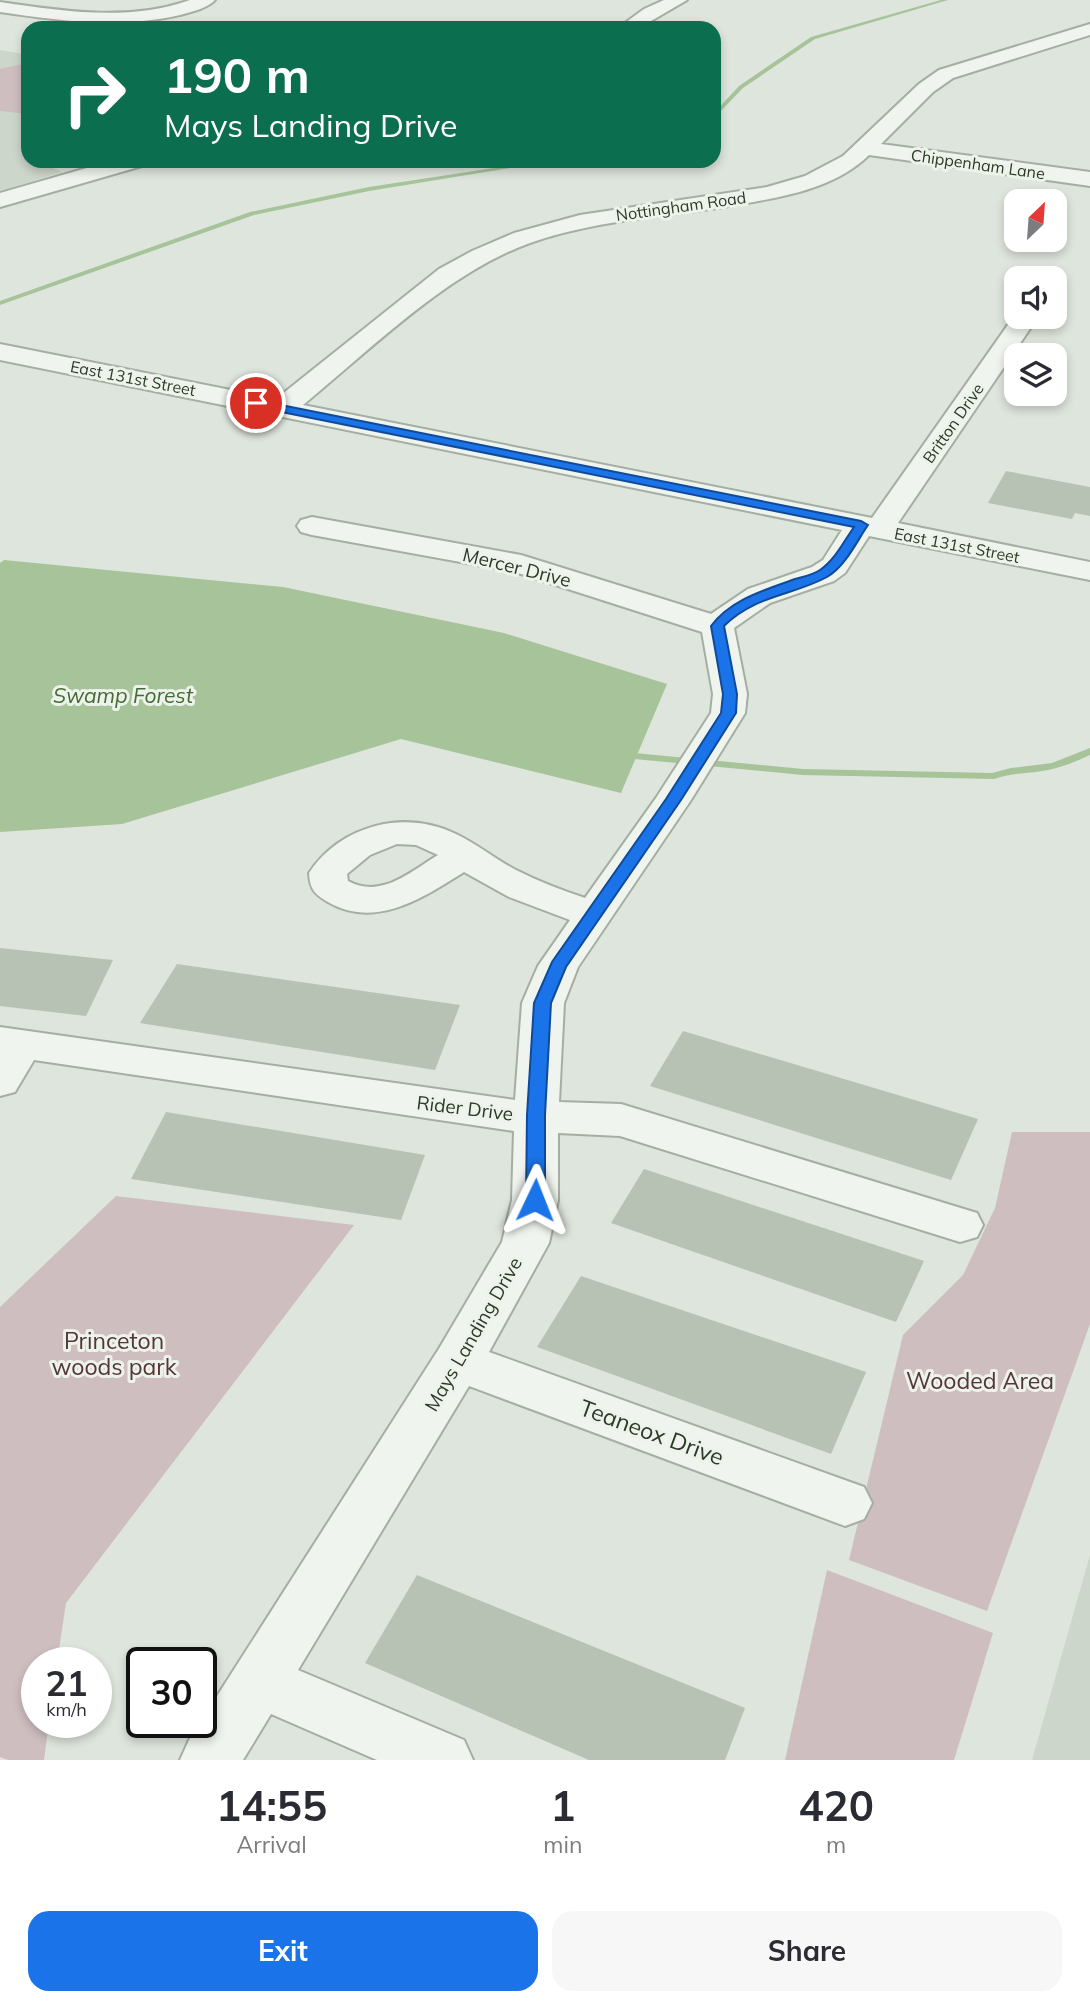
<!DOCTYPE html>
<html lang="en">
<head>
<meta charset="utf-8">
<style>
	body { margin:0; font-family:Mulish,sans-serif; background:#f7f7f7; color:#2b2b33; height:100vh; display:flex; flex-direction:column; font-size:26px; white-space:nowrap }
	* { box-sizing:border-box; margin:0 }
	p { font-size:23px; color:#7c7c81 }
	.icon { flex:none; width:38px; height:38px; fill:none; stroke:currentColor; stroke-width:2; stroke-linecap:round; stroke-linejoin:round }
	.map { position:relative; height:1760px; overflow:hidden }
	.sheet { display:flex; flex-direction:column; background:#fff; flex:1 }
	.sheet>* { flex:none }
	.top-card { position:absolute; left:21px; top:21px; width:700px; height:147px; border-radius:21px; box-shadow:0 4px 10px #0003; background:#0b6e4f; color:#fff; overflow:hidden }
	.needle { width:46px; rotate:25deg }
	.buttons { position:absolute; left:1004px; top:189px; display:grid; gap:14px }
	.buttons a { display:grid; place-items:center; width:63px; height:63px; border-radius:14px; background:#fff; box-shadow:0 4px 10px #0003; font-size:35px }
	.speed { position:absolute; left:21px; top:1647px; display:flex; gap:14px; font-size:35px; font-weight:700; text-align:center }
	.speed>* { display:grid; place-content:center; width:91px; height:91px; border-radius:50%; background:#fff; box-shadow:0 4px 10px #0003; line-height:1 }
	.speed small { font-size:18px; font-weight:400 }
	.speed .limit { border:4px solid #111; border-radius:10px; background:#fff; color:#111 }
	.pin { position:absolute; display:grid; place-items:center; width:60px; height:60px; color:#fff; margin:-30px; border:4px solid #fff; border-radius:50%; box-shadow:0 2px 7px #0007 }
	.me { position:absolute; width:77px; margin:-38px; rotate:2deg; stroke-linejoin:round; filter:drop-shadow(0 0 5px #0008) }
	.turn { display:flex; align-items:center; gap:24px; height:147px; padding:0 28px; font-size:32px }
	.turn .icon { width:91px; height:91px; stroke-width:2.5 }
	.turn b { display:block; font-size:49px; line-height:60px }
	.eta { display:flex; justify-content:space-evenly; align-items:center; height:119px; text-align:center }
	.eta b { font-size:42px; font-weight:700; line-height:49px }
	.primary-button { display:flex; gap:14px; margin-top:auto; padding:14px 28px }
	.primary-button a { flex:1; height:80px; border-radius:21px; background:#1a73e8; color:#fff; font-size:28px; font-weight:700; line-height:80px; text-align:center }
	.primary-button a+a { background:#f7f7f7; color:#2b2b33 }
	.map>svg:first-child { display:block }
	.built { fill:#cdd6ca }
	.green { fill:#cebec0 }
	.water { fill:#a7c399 }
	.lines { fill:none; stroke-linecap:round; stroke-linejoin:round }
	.stream { fill:#a7c399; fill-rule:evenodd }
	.building { fill:#b7c1b4 }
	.minor-casing { stroke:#a5aea2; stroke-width:4 }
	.minor { fill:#f0f4ee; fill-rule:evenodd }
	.route { fill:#1a73e8; stroke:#114b97; stroke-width:2 }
	.labels { text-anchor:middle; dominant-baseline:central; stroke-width:6; stroke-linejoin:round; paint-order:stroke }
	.far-street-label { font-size:16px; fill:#2b3a27; stroke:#edf3eb }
	.street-label { font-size:19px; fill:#2b3a27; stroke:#edf3eb }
	.water-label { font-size:21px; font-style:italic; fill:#456b35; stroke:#edf3eb }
	.near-park-label { font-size:23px; fill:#553537; stroke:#edf3eb }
	.near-street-label { font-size:23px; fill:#2b3a27; stroke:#edf3eb }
</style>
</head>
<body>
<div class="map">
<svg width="1090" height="1760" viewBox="0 0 1090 1760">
	<rect width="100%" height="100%" fill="#dee5dc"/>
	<!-- built -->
	<g class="built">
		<polygon points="0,50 28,55 28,161 39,161 62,172 0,191"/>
		<polygon points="1090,1555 1090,1760 1032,1760"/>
	</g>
	<!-- green -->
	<g class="green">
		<polygon points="28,63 28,114 0,111 0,69"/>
		<polygon points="1012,1132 1090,1132 1090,1324 987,1611 849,1560 903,1335 963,1275 995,1208"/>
		<polygon points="116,1196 354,1225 66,1603 57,1662 37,1662 37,1722 49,1722 44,1760 8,1760 0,1757 0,1307"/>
		<polygon points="827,1570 993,1633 954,1760 785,1760"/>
	</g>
	<!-- water -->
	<polygon class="water" points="4,560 283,587 504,633 667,684 621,793 401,739 122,824 0,832 0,563"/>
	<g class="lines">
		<!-- stream -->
		<g class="stream">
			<polygon points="941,0 948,0 815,39 743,88 714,118 714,113 739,86 811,37"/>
			<polygon points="539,161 553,161 369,191 254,215 0,305 0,301 250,212 369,187"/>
			<path d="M1090 748V755C1077 761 1063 767 1048 770 1028 774 1015 772 994 779L803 775 624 758 619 755 624 752 803 769 992 773 1011 768 1052 763Z"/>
		</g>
	</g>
	<!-- building -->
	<g class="building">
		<polygon points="1006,471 1090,487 1090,516 1075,513 1072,519 988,503"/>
		<polygon points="0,948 113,960 86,1016 0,1006"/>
		<polygon points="177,964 460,1005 435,1070 140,1023"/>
		<polygon points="683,1031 978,1119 951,1180 650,1086"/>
		<polygon points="166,1112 425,1155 401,1220 131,1179"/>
		<polygon points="644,1169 924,1261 896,1322 611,1223"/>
		<polygon points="581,1276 866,1372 831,1454 537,1347"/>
		<polygon points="417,1575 745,1708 725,1760 589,1760 365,1663"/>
	</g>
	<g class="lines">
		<defs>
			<g id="minor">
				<path d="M190 0H215C208 8 191 12 180 15 120 29 61 21 0 12V2C62 11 129 22 190 0Z"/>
				<polygon points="664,0 687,0 639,28 618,28 644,9"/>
				<path d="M1090 24V35L953 78 933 92 881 144 1090 172V186L869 155C830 193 769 199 717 208 655 217 590 222 530 243 448 272 371 349 303 405L872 518 1017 312V317H1038L898 523 1090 562V580L869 536 845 573 834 581 770 603 734 628 747 694 745 713 691 800 578 967 564 1003 559 1102 621 1104 977 1213 983 1225 977 1237 960 1242 620 1136 558 1133V1200L549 1243 489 1352 864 1487 872 1503 864 1519 845 1526 469 1386 298 1670 464 1740 473 1760H377L271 1714 243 1760H180L189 1740 440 1347 502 1242 512 1200 514 1131 34 1060 15 1092 0 1096V1027L515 1100 522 1003 538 966 570 920 509 897 464 872C424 897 376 930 328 902 314 894 310 889 309 873 341 825 404 809 456 834 477 844 495 859 516 870 538 881 561 890 585 898L656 798 711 713 713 694 702 632 515 572 312 535 301 532 297 526 301 520 312 517 521 555 711 614 748 589 812 567 823 560 842 530 0 360V344L276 399 439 269 472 251 514 233 580 215 767 187 805 176 843 156 919 84 939 70ZM397 844 416 845 438 855C410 872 381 899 348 881L347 874 370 855Z"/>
				<polygon points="111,161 145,161 142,166 0,207 0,193"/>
			</g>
		</defs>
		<!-- minor casing -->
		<use href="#minor" class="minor-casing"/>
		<!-- minor -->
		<use href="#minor" class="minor"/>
	</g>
	<!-- route -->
	<path class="route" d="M256 400 861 521 868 525C857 541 845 567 827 577 792 596 755 595 724 626L737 694 736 713 681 800 566 967 551 1003 545 1115V1200L542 1205H529L526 1200 527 1115 534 1003 552 962 666 799 721 713 723 694 711 626C731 599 765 590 795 579 803 577 813 575 820 570 835 560 844 541 854 527L252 406 250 403Z"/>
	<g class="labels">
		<!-- far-street labels -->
		<g class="far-street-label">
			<text transform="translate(978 164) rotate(8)">Chippenham Lane</text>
			<text transform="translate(681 206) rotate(-8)">Nottingham Road</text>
			<text transform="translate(133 378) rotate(11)">East 131st Street</text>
			<text transform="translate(953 423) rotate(-55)">Britton Drive</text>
			<text transform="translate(957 545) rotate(11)">East 131st Street</text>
		</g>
		<!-- street labels -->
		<g class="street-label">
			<text transform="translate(517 567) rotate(14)">Mercer Drive</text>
			<text transform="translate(465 1108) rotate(7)">Rider Drive</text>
			<text transform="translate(473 1334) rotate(-60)">Mays Landing Drive</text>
		</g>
		<!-- water labels -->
		<g class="water-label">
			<text x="123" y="695">Swamp Forest</text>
		</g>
		<!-- near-park labels -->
		<g class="near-park-label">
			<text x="114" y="1340">Princeton<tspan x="114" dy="26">woods park</tspan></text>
			<text x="980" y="1380">Wooded Area</text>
		</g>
		<!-- near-street labels -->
		<g class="near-street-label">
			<text transform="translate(652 1432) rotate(20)">Teaneox Drive</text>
		</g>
	</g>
</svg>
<div class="buttons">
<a><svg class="needle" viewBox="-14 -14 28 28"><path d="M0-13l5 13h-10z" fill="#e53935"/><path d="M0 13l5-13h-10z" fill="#7c7c81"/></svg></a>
<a><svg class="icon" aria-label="sound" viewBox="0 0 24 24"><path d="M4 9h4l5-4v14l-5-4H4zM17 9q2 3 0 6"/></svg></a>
<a><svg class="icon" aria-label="layers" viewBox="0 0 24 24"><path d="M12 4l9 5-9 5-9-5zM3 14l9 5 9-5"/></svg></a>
</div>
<div class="speed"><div>21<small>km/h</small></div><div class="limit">30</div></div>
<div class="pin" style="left:256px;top:403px;background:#d93025"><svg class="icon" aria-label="arrive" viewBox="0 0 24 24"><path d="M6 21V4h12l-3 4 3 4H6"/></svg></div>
<svg class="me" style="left:535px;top:1200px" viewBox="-20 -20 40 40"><path d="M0-17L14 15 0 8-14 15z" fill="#1a73e8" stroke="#fff" stroke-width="4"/></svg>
<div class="top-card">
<div class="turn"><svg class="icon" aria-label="right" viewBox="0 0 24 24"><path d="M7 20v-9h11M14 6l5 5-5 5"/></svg><div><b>190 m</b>Mays Landing Drive</div></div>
</div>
</div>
<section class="sheet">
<div class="eta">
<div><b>14:55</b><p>Arrival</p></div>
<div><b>1</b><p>min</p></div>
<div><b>420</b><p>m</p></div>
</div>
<div class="primary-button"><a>Exit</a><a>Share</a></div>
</section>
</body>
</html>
